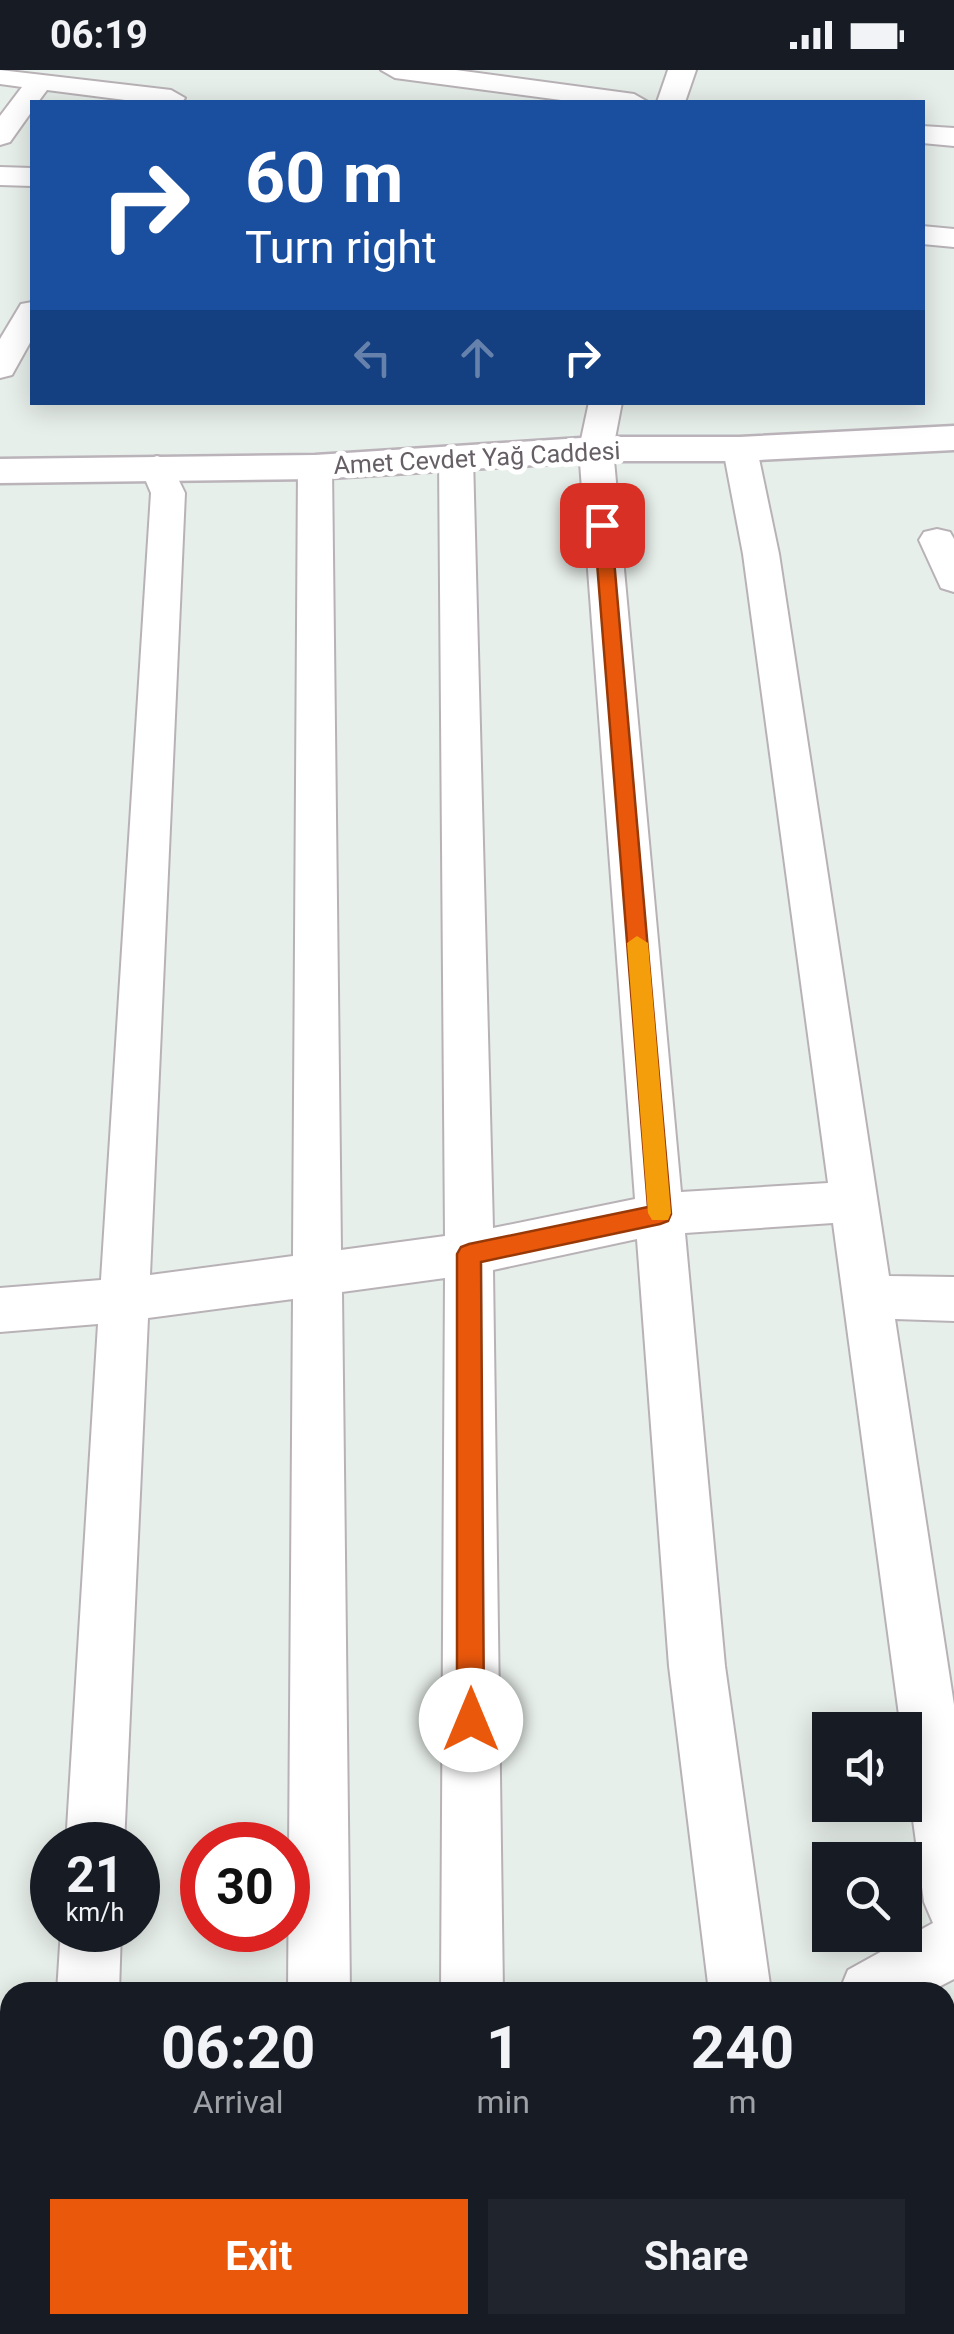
<!DOCTYPE html>
<html lang="en">
<head>
<meta charset="utf-8">
<style>
	body { margin:0; font-family:Roboto,sans-serif; background:#20242c; color:#f1f3f6; height:100vh; display:flex; flex-direction:column; font-size:38px; white-space:nowrap }
	* { box-sizing:border-box; margin:0 }
	p { font-size:32px; color:#9ea1a6 }
	.icon { flex:none; width:55px; height:55px; fill:none; stroke:currentColor; stroke-width:2; stroke-linecap:round; stroke-linejoin:round }
	.map { position:relative; flex:1; overflow:hidden }
	.details { position:absolute; left:0px; top:1912px; width:955px; height:352px; display:flex; flex-direction:column; background:#171b24; border-radius:30px 30px 0 0; box-shadow:0 5px 25px #0003 }
	.details>* { flex:none }
	.top-card { position:absolute; left:30px; top:30px; width:895px; height:305px; border-radius:0px; box-shadow:0 5px 25px #0003; background:#1a4fa0; color:#fff; overflow:hidden }
	.controls { position:absolute; left:812px; top:1642px; display:grid; gap:20px }
	.controls a { display:grid; place-items:center; width:110px; height:110px; border-radius:0px; background:#171b24; box-shadow:0 5px 25px #0003; font-size:50px }
	.speed { position:absolute; left:30px; top:1752px; display:flex; gap:20px; font-size:50px; font-weight:700; text-align:center }
	.speed>* { display:grid; place-content:center; width:130px; height:130px; border-radius:50%; background:#171b24; box-shadow:0 5px 25px #0003; line-height:1 }
	.speed small { font-size:25px; font-weight:400 }
	.speed .limit { border:15px solid #d22; background:#fff; color:#111 }
	.pin { position:absolute; display:grid; place-items:center; width:85px; height:85px; color:#fff; margin:-42px; border-radius:20px; box-shadow:0 5px 15px #0006 }
	.me { position:absolute; width:110px; margin:-55px; rotate:0deg; stroke-linejoin:round; filter:drop-shadow(0 0 8px #0008) }
	.turn { display:flex; align-items:center; gap:35px; height:210px; padding:0 50px; font-size:45px }
	.turn .icon { width:130px; height:130px; stroke-width:2.5 }
	.turn b { display:block; font-size:70px; line-height:85px }
	.lanes { display:flex; align-items:center; height:95px; padding:0 50px; background:#0003; justify-content:center; gap:50px; direction:ltr }
	.lanes .off { opacity:.35 }
	.eta { display:flex; justify-content:space-evenly; align-items:center; height:170px; text-align:center }
	.eta b { font-size:60px; font-weight:700; line-height:70px }
	.button { display:flex; gap:20px; margin-top:auto; padding:20px 50px }
	.button a { flex:1; height:115px; border-radius:0px; background:#ea580c; color:#fff; font-size:40px; font-weight:700; line-height:115px; text-align:center }
	.button a+a { background:#20242c; color:#f1f3f6 }
	.status { display:flex; justify-content:space-between; align-items:center; height:70px; padding:0 50px; background:#171b24; direction:ltr }
	.status svg { height:28px; fill:currentColor }
	.map>svg:first-child { display:block }
	.lines { fill:none; stroke-linecap:round; stroke-linejoin:round }
	.street-casing { stroke:#b8b2b7; stroke-width:4 }
	.secondary-casing { stroke:#bab3b9; stroke-width:5 }
	.street { fill:#fff; fill-rule:evenodd }
	.secondary { fill:#fff; fill-rule:evenodd }
	.route { fill:#ea580c; stroke:#983908; stroke-width:2.5 }
	.slow { fill:#f59e0b }
	.labels { text-anchor:middle; dominant-baseline:central; stroke-width:10; stroke-linejoin:round; paint-order:stroke }
	.far-street-label { font-size:25px; fill:#665f65; stroke:#fff }
</style>
</head>
<body>
<div class="status"><b>06:19</b><svg viewBox="0 0 49 12"><path d="M0 12V9h3v3zM5 12V6h3v6zM10 12V3h3v9zM15 12V0h3v12zM26 1h20v11H26zM47 4h2v5h-2z"/></svg></div>
<div class="map">
<svg width="954" height="2264" viewBox="0 0 954 2264">
	<rect width="100%" height="100%" fill="#e7efea"/>
	<g class="lines">
		<defs>
			<g id="street">
				<polygon points="0,0 171,20 185,28 182,32 141,32 47,20 38,32 32,32 32,41 10,72 0,75 0,46 22,17 0,14"/>
				<polygon points="381,0 456,0 634,24 648,32 576,32 395,8"/>
				<polygon points="668,0 696,0 685,32 657,32"/>
				<polygon points="922,56 954,58 954,76 922,73"/>
				<polygon points="0,97 32,98 32,116 0,115"/>
				<polygon points="922,156 954,159 954,177 922,174"/>
				<polygon points="32,232 32,269 12,305 0,308 0,269 21,234"/>
				<polygon points="589,332 622,332 613,379 681,1122 828,1113 743,484 723,379 728,372 740,369 752,372 757,379 779,484 889,1206 954,1207 954,1251 895,1249 954,1635 954,1909 929,1922 839,1922 848,1900 933,1853 924,1832 905,1690 905,1660 901,1660 833,1153 685,1163 725,1596 771,1922 709,1922 669,1596 637,1169 493,1200 503,1922 441,1922 445,1208 342,1222 350,1922 288,1922 293,1229 148,1248 124,1775 66,1775 98,1254 0,1262 0,1218 101,1210 151,423 140,397 145,390 157,386 169,390 185,423 150,1205 293,1186 298,397 303,390 315,386 327,390 332,397 341,1180 445,1166 439,387 444,380 456,377 468,380 473,387 493,1158 635,1129 579,379"/>
				<polygon points="937,459 950,462 954,469 954,522 941,518 919,470 924,462"/>
				<polygon points="61,1860 121,1860 119,1922 57,1922"/>
				<polygon points="36,2255 104,2255 103,2264 35,2264"/>
				<rect x="286" y="2255" width="68" height="9"/>
				<polygon points="370,2255 509,2255 510,2264 366,2264"/>
				<polygon points="651,2255 719,2255 721,2264 653,2264"/>
				<polygon points="842,2255 910,2255 912,2264 844,2264"/>
			</g>
			<polygon id="secondary" points="954,356 954,380 740,391 596,391 315,409 0,413 0,389 315,385 596,367 740,367"/>
		</defs>
		<!-- street casing -->
		<use href="#street" class="street-casing"/>
		<!-- secondary casing -->
		<use href="#secondary" class="secondary-casing"/>
		<!-- street -->
		<use href="#street" class="street"/>
		<!-- secondary -->
		<use href="#secondary" class="secondary"/>
	</g>
	<!-- route -->
	<polygon class="route" points="602,450 611,455 671,1144 668,1151 660,1154 481,1192 484,1650 480,1660 471,1664 461,1660 457,1650 457,1184 461,1177 469,1174 648,1137 594,455"/>
	<!-- slow -->
	<polygon class="slow" points="637,866 648,873 671,1143 668,1150 652,1150 648,1143 627,873"/>
	<g class="labels">
		<!-- far-street labels -->
		<g class="far-street-label">
			<text transform="translate(477 388) rotate(-3)">Amet Cevdet Yağ Caddesi</text>
		</g>
	</g>
</svg>
<div class="controls">
<a><svg class="icon" aria-label="sound" viewBox="0 0 24 24"><path d="M4 9h4l5-4v14l-5-4H4zM17 9q2 3 0 6"/></svg></a>
<a><svg class="icon" aria-label="search" viewBox="0 0 24 24"><circle cx="10" cy="10" r="6"/><path d="M15 15l6 6"/></svg></a>
</div>
<div class="speed"><div>21<small>km/h</small></div><div class="limit">30</div></div>
<div class="pin" style="left:602px;top:455px;background:#d93025"><svg class="icon" aria-label="arrive" viewBox="0 0 24 24"><path d="M6 21V4h12l-3 4 3 4H6"/></svg></div>
<svg class="me" style="left:471px;top:1650px" viewBox="-20 -20 40 40"><circle r="19" fill="#fff"/><path d="M0-13L10 11 0 6-10 11z" fill="#ea580c"/></svg>
<div class="top-card">
<div class="turn"><svg class="icon" aria-label="right" viewBox="0 0 24 24"><path d="M7 20v-9h11M14 6l5 5-5 5"/></svg><div><b>60 m</b>Turn right</div></div>
<div class="lanes"><svg class="icon off" aria-label="left" viewBox="0 0 24 24"><path d="M17 20v-9H6M10 6l-5 5 5 5"/></svg><svg class="icon off" aria-label="ahead" viewBox="0 0 24 24"><path d="M12 20V5M6 11l6-6 6 6"/></svg><svg class="icon" aria-label="right" viewBox="0 0 24 24"><path d="M7 20v-9h11M14 6l5 5-5 5"/></svg></div>
</div>
<section class="details">
<div class="eta">
<div><b>06:20</b><p>Arrival</p></div>
<div><b>1</b><p>min</p></div>
<div><b>240</b><p>m</p></div>
</div>
<div class="button"><a>Exit</a><a>Share</a></div>
</section>
</div>
</body>
</html>
